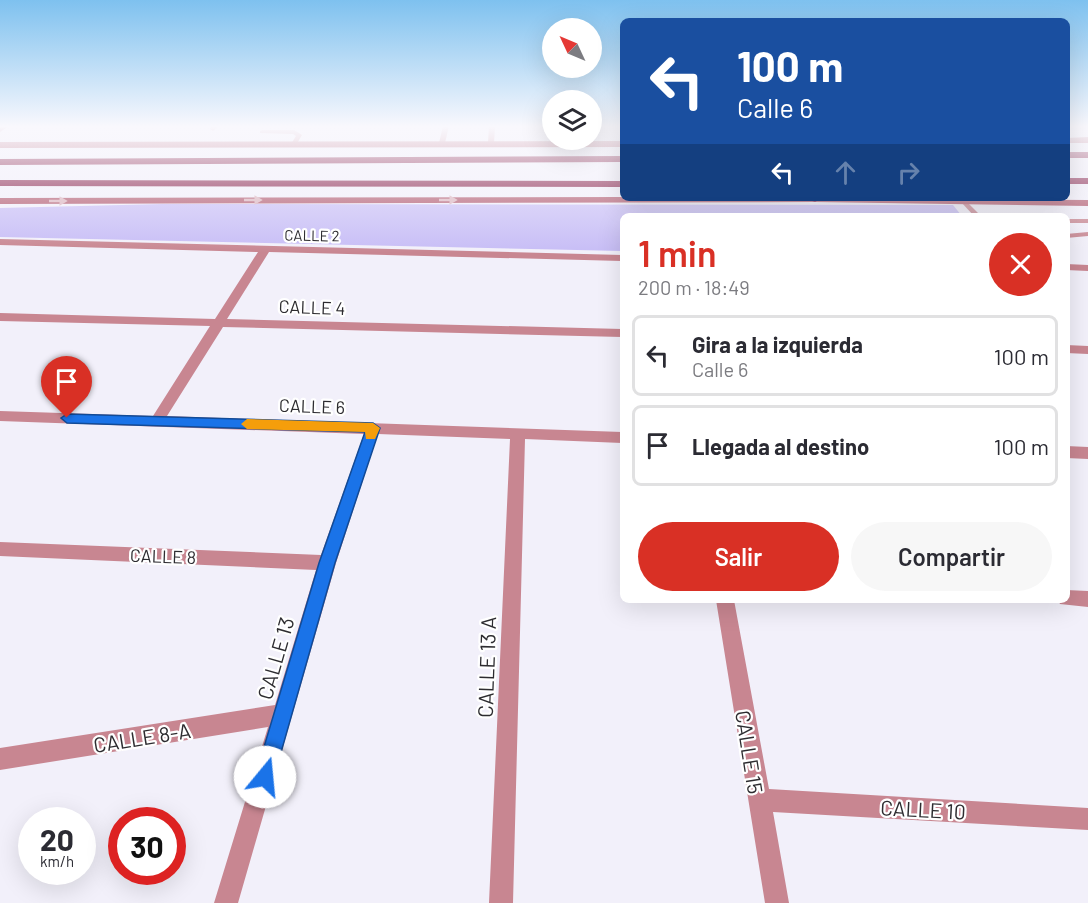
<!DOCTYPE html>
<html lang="es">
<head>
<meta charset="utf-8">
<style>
	body { margin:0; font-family:Barlow,sans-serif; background:#f7f7f7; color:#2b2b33; height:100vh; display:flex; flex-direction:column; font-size:22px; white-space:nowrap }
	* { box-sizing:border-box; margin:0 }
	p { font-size:20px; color:#7c7c81 }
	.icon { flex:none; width:33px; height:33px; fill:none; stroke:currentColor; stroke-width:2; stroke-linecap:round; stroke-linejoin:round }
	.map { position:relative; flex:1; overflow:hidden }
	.details { position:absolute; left:620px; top:213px; width:450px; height:390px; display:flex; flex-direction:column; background:#fff; border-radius:9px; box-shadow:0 6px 24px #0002 }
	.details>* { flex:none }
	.banner { position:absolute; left:620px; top:18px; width:450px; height:183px; border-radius:9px; box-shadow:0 6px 24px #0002; background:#1a4fa0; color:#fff; overflow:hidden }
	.needle { width:39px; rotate:314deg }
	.fabs { position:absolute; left:542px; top:18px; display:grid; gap:12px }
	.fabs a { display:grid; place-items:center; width:60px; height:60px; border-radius:50%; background:#fff; box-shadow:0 6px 24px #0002; font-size:30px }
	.speed { position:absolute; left:18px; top:807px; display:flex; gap:12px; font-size:30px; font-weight:700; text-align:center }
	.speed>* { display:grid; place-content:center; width:78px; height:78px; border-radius:50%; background:#fff; box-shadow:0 6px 24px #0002; line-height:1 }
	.speed small { font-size:15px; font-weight:400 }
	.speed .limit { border:9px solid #d22; background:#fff; color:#111 }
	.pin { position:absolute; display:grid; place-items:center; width:51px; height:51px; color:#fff; margin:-62px -26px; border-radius:50% 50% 50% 0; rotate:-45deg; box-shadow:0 0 6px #0007 }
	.pin .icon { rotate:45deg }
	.me { position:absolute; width:66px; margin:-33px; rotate:17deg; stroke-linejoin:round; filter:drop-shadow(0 0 4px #0008) }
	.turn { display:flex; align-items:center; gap:21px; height:126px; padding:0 18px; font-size:27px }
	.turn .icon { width:78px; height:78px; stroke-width:2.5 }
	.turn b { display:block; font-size:42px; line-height:51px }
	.lanes { display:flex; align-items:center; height:57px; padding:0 18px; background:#0003; justify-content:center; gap:30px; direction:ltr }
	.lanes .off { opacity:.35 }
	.round { display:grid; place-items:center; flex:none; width:63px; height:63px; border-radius:32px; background:#f7f7f7 }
	.head { display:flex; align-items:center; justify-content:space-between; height:102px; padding:0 18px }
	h1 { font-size:36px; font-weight:600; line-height:45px; color:#d93025 }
	.primary-button { display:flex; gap:12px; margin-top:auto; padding:12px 18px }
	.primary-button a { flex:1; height:69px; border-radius:36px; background:#d93025; color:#fff; font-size:24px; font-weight:600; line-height:69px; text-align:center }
	.primary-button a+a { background:#f7f7f7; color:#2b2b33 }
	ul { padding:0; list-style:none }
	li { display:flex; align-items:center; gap:18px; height:81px; margin:0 12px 9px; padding:0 6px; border:3px solid #e1e1e2; border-radius:9px }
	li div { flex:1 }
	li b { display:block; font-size:22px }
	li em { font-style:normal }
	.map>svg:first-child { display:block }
	.green { fill:#c7bdf6 }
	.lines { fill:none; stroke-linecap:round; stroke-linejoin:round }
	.lane { fill:#c88691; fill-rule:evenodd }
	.street { fill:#c88691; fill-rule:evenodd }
	.secondary { fill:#ad4f64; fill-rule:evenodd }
	.highway { fill:#76002e; fill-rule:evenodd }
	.oneway { fill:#dab0b9 }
	.route { fill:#1a73e8; stroke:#114b97; stroke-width:1.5 }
	.slow { fill:#f59e0b }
	.labels { text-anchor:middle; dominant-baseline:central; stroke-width:4.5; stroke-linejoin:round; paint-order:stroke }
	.far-street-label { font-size:15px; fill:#2d2c30; stroke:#fff }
	.street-label { font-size:18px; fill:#2d2c30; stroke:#fff }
	.near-street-label { font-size:21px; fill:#2d2c30; stroke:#fff }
</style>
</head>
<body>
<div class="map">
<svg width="1088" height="903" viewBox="0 0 1088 903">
	<rect width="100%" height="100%" fill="#f2f0fa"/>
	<!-- green -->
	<polygon class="green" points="162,204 953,205 962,216 622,216 622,251 0,237 0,208"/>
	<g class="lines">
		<!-- lane -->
		<g class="lane">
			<polygon points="212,126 219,126 213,131 210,129"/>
			<polygon points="443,126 449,126 445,143 442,145 439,143"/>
			<polygon points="489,126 495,126 494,143 491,145 488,143"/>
			<polygon points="262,130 294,130 302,135 296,145 294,146 291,144 296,136 293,134 260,133 260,131"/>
			<polygon points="961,200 965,200 981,216 974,216 961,202"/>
			<rect x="1066" y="219" width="22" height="4"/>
			<polygon points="1088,232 1088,236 1066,238 1066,234"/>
		</g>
		<!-- street -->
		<g class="street">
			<polygon points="0,239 622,255 622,261 269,252 227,319 622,329 622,337 223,327 167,416 622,432 622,443 525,439 513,903 489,903 510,439 378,434 336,563 238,903 214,903 268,727 0,770 0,748 275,705 316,570 0,556 0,542 321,555 364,434 0,421 0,411 153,416 210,326 0,321 0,313 215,319 258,252 0,245"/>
			<polygon points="1066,264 1088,265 1088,271 1066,270"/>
			<polygon points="1066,345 1088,346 1088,354 1066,353"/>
			<polygon points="1066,446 1088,447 1088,459 1066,458"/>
			<polygon points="1066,590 1088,591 1088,607 1060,604 1058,600 1066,600"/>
			<polygon points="716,600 734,600 769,789 1088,808 1088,830 773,812 789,903 765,903"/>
		</g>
		<!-- secondary -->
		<g class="secondary">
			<polygon points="0,126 9,126 0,132"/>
			<polygon points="1088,137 1088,143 1066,143 1066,138"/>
			<polygon points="622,141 622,147 0,148 0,142"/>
			<polygon points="622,197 1088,200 1088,206 815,202 0,204 0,198"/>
		</g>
		<!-- highway -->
		<g class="highway">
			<rect x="1066" y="152" width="22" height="6"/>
			<polygon points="622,156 622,162 0,165 0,159"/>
			<rect x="1066" y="178" width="22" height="6"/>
			<polygon points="0,180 622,181 622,187 0,186"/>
			<polygon points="804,198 820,198 821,199 815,202"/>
		</g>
	</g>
	<!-- one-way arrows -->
	<defs><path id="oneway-solid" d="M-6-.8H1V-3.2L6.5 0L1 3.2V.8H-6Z" transform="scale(1.5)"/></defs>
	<g class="oneway">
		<use href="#oneway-solid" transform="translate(253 200)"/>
		<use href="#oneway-solid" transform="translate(448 200)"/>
		<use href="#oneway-solid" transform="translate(58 201)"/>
	</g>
	<!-- sky -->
	<linearGradient id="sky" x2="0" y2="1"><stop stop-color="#7ec1ef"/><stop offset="0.5" stop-color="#f9f8fd"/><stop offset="1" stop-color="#f9f8fd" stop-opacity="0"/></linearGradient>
	<rect width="1088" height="253" fill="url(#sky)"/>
	<!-- route -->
	<polygon class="route" points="67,414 373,423 380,428 335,563 272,784 265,787 258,784 255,777 319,563 365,432 67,423 61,418"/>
	<!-- slow -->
	<polygon class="slow" points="247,419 373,423 380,428 375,439 366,439 365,432 247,429 241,424"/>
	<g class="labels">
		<!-- far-street labels -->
		<g class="far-street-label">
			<text transform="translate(312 235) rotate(1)">CALLE 2</text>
		</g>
		<!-- street labels -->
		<g class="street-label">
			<text transform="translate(312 307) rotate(2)">CALLE 4</text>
			<text transform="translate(312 406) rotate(2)">CALLE 6</text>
			<text transform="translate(163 556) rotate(2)">CALLE 8</text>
		</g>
		<!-- near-street labels -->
		<g class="near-street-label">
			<text transform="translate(275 658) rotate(-74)">CALLE 13</text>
			<text transform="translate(486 667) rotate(-88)">CALLE 13 A</text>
			<text transform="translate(142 737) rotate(-9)">CALLE 8-A</text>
			<text transform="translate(750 752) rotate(81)">CALLE 15</text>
			<text transform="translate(923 809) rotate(3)">CALLE 10</text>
		</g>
	</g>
</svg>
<div class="fabs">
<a><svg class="needle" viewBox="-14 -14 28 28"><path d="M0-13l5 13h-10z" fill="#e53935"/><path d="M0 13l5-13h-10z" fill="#7c7c81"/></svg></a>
<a><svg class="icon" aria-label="layers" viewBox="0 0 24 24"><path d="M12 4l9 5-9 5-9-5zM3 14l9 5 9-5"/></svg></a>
</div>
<div class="speed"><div>20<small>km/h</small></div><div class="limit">30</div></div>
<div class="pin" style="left:67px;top:418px;background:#d93025"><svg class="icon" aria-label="arrive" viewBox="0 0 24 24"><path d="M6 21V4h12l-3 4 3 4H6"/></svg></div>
<svg class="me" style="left:265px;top:777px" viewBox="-20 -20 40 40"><circle r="19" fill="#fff"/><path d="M0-13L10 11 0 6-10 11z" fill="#1a73e8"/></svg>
<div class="banner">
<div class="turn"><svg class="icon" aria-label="left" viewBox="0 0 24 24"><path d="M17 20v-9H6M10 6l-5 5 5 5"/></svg><div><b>100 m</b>Calle 6</div></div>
<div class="lanes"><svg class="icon" aria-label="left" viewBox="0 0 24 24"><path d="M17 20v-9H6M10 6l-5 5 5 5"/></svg><svg class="icon off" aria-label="ahead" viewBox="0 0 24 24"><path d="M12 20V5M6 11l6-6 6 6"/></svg><svg class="icon off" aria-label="right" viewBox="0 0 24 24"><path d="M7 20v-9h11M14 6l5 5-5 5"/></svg></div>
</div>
<section class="details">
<div class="head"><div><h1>1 min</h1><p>200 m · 18:49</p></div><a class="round" style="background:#d93025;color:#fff"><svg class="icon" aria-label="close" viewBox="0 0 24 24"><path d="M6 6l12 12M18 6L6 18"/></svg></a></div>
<ul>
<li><svg class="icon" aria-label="left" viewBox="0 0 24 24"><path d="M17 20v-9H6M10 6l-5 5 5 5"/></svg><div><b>Gira a la izquierda</b><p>Calle 6</p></div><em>100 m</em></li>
<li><svg class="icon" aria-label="arrive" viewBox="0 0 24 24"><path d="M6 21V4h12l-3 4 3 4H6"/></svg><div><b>Llegada al destino</b></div><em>100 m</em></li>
</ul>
<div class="primary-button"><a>Salir</a><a>Compartir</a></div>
</section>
</div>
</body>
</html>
